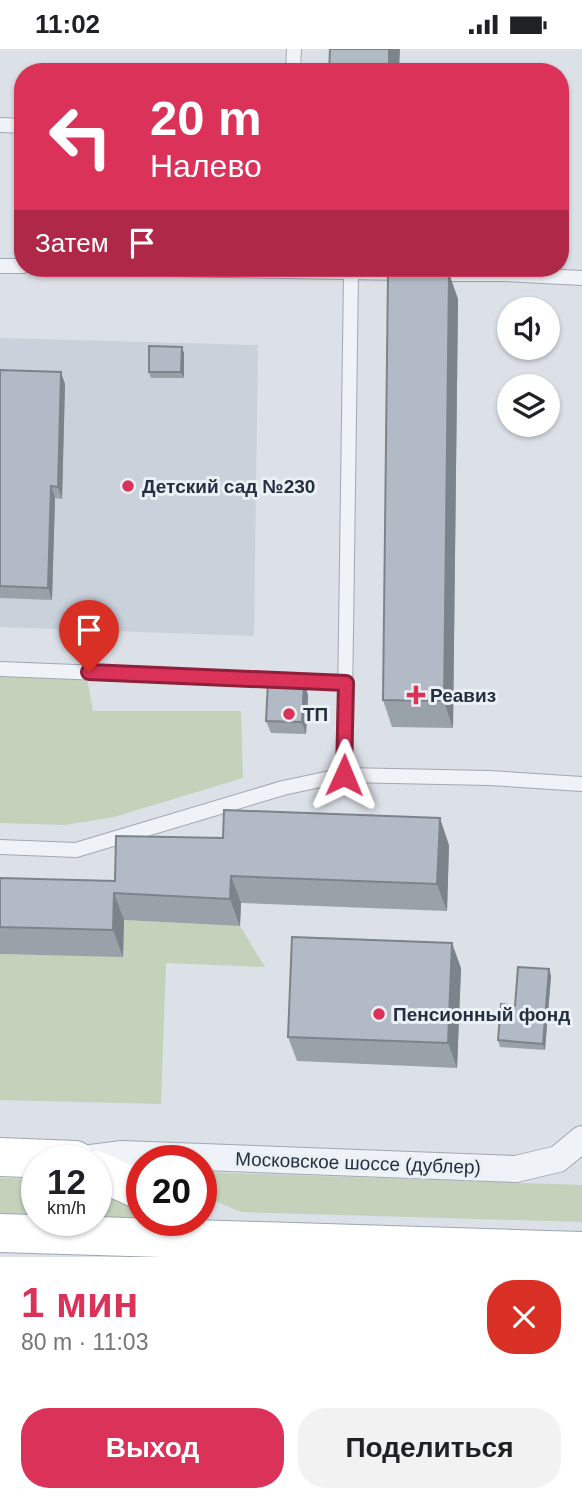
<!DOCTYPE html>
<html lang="ru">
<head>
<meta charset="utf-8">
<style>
	body { margin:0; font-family:Helvetica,sans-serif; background:#f2f2f2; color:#202124; height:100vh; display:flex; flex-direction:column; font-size:26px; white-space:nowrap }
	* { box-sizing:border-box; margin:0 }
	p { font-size:23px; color:#757577 }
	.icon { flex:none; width:38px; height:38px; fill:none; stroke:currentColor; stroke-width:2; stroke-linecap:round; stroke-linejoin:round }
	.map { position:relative; height:1208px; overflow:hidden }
	.drawer { display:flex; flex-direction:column; background:#fff; flex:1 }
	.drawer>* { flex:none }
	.top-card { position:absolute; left:14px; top:14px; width:555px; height:214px; border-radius:28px; box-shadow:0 2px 5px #0004; background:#db325a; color:#fff; overflow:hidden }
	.fabs { position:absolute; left:497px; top:248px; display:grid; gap:14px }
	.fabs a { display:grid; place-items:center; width:63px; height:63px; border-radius:50%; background:#fff; box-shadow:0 2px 5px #0004; font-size:35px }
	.speed { position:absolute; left:21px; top:1096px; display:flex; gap:14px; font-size:35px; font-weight:700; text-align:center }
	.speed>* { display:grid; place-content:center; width:91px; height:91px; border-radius:50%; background:#fff; box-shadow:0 2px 5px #0004; line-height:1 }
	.speed small { font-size:18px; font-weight:400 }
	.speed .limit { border:10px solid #d22; background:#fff; color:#111 }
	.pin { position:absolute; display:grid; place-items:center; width:60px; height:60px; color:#fff; margin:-72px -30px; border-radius:50% 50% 50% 0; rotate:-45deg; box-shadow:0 0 7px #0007 }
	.pin .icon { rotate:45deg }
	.me { position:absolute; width:77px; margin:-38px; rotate:1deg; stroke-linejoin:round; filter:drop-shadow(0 0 5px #0008) }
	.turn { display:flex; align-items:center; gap:24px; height:147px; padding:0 21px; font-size:32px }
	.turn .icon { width:91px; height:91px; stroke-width:2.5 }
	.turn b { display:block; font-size:49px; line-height:60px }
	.then { display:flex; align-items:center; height:66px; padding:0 21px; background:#0003; gap:14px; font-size:26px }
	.round { display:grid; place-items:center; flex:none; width:74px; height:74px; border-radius:28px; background:#f2f2f2 }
	.head { display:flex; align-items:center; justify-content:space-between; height:119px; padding:0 21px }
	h1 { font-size:42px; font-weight:700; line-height:52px; color:#db325a }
	.cta { display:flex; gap:14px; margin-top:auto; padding:14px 21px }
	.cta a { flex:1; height:80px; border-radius:28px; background:#db325a; color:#fff; font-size:28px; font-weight:700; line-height:80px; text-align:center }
	.cta a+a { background:#f2f2f2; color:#202124 }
	.status { display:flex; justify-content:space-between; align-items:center; height:49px; padding:0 35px; background:#fff; direction:ltr }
	.status svg { height:19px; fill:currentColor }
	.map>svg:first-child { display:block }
	.built { fill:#c9d1da }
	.green { fill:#c4d2bc }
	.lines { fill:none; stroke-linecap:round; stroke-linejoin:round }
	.lane-casing { stroke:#a1a8b2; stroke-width:16 }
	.street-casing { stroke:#a1a8b2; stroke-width:28 }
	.primary-casing { stroke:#9aa7b5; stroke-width:40 }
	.lane { stroke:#eff2f6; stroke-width:14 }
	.street { stroke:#eff2f6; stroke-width:26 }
	.primary { stroke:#fff; stroke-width:38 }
	.wall { fill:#99a1a9 }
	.shaded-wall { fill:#7d838a }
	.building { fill:#b2bbc5; stroke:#7d838a; stroke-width:2 }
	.route-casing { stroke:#8e203a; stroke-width:18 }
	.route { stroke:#db325a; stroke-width:12 }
	.poi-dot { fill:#db325a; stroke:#ebf0f5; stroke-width:2.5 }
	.labels { text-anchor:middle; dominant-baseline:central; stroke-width:6; stroke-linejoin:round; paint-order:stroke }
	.poi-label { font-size:19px; font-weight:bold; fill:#24303f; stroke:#ebf0f5; text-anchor:start }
	.street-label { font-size:19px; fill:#24303f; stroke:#ebf0f5 }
</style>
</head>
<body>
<div class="status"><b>11:02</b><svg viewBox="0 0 49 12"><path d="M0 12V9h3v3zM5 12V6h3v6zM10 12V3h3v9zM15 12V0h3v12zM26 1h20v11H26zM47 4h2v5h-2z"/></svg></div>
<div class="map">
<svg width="582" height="1208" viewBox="0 0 582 1208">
	<rect width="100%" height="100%" fill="#dce1e8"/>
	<!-- built -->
	<polygon class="built" points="0,289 258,296 254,587 0,578"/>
	<!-- green -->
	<g class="green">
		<polygon points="0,627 87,629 93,662 241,662 243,729 114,768 65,776 0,774"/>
		<polygon points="124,871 240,877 265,918 166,914 161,1055 0,1051 0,905 123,907"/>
		<polygon points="201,1123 582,1136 582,1173 241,1163 201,1146"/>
		<polygon points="0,1129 37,1130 37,1169 0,1167"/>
		<polygon points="96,1140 142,1162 142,1171 96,1171"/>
	</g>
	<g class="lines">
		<defs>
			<g id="lane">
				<polyline points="293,23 294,0"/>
				<polyline points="0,76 23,77"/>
				<polyline points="0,217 23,217"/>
				<polyline points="104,219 407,224"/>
				<polyline points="431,225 505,225 582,229"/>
				<polyline points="0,620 346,634"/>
				<polyline points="344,726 351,224"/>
				<polyline points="0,798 76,801 283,739 344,726 489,729 582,735"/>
			</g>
			<polyline id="street" points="75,1111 122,1105 516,1120 558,1110 582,1090"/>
			<g id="primary">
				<polyline points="0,1108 75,1111"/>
				<polyline points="96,1121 142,1142"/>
				<polyline points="0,1184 582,1202"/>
			</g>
		</defs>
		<!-- lane casing -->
		<use href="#lane" class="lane-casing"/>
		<!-- street casing -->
		<use href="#street" class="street-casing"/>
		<!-- primary casing -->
		<use href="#primary" class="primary-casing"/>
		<!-- lane -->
		<use href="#lane" class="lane"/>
		<!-- street -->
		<use href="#street" class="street"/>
		<!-- primary -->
		<use href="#primary" class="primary"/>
	</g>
	<!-- wall -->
	<g class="wall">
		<polygon points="458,250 453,679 392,678 383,651"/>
		<polygon points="184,304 184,329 151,329 149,323"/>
		<polygon points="0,321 65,335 62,450 55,449 52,551 0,549"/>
		<polygon points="304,634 308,646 306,685 271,684 266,672"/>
		<polygon points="449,796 447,862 241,854 240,877 124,871 123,908 0,905 0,829 115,832"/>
		<polygon points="461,919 457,1019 297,1012 288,988"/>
		<polygon points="549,920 551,927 545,1001 500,998 498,991 515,957"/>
	</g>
	<!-- shaded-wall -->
	<g class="shaded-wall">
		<polygon points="389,0 400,0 399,23 389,23"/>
		<polygon points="449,224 458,250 453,679 444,652"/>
		<polygon points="182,298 184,304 184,329 181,323"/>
		<polygon points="61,323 65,335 62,450 58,438"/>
		<polygon points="51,437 55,449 52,551 48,539"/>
		<polygon points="304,634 308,646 306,685 302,673"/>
		<polygon points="440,769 449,796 447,862 437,835"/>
		<polygon points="231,827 241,854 240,877 230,850"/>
		<polygon points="114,844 124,871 123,908 113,881"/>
		<polygon points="452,894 461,919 457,1019 448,994"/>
		<polygon points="549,920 551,927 545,1001 543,995"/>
	</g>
	<!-- building -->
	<g class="building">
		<polygon points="330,0 389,0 389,23 329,23"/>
		<polygon points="388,223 449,224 444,652 383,651"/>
		<polygon points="149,297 182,298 181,323 149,323"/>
		<polygon points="0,321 61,323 58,438 51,437 48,539 0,537"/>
		<polygon points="268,633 304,634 302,673 266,672"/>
		<polygon points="224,761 440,769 437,835 231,827 230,850 114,844 113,881 0,878 0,829 115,832 116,787 223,789"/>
		<polygon points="292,888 452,894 448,994 288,988"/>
		<polygon points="518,918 549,920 543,995 498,991 501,955 515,957"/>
	</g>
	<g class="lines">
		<defs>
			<polyline id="route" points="89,623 346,634 344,726"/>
		</defs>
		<!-- route casing -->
		<use href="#route" class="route-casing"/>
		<!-- route -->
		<use href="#route" class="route"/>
	</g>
	<!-- markers -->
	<g class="poi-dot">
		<circle cx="128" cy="437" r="7"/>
		<path d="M412.5 635.5h7v7h7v7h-7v7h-7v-7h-7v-7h7z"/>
		<circle cx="289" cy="665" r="7"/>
		<circle cx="379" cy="965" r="7"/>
	</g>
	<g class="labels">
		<!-- poi labels -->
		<g class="poi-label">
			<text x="142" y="437">Детский сад №230</text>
			<text x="430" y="646">Реавиз</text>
			<text x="303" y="665">ТП</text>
			<text x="393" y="965">Пенсионный фонд</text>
		</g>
		<!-- street labels -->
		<g class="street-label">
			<text transform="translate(358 1114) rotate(2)">Московское шоссе (дублер)</text>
		</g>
	</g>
</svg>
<div class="fabs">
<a><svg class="icon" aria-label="sound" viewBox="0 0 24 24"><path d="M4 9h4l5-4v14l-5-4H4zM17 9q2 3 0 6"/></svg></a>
<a><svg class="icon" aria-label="layers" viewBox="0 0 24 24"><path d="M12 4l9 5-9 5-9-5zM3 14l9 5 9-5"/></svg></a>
</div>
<div class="speed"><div>12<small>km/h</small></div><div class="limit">20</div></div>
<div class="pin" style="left:89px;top:623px;background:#d93025"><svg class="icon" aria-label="arrive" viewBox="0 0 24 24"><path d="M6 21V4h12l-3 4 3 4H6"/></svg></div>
<svg class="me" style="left:344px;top:726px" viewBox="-20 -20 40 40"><path d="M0-17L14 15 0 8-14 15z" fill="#db325a" stroke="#fff" stroke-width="4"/></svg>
<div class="top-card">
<div class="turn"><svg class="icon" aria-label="left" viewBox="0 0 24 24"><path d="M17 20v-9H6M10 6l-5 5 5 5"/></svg><div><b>20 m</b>Налево</div></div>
<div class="then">Затем<svg class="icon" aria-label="arrive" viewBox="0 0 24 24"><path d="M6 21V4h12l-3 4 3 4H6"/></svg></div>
</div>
</div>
<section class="drawer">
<div class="head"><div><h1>1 мин</h1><p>80 m · 11:03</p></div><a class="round" style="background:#d93025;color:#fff"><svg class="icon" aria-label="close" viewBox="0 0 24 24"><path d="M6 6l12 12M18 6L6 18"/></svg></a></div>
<div class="cta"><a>Выход</a><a>Поделиться</a></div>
</section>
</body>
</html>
